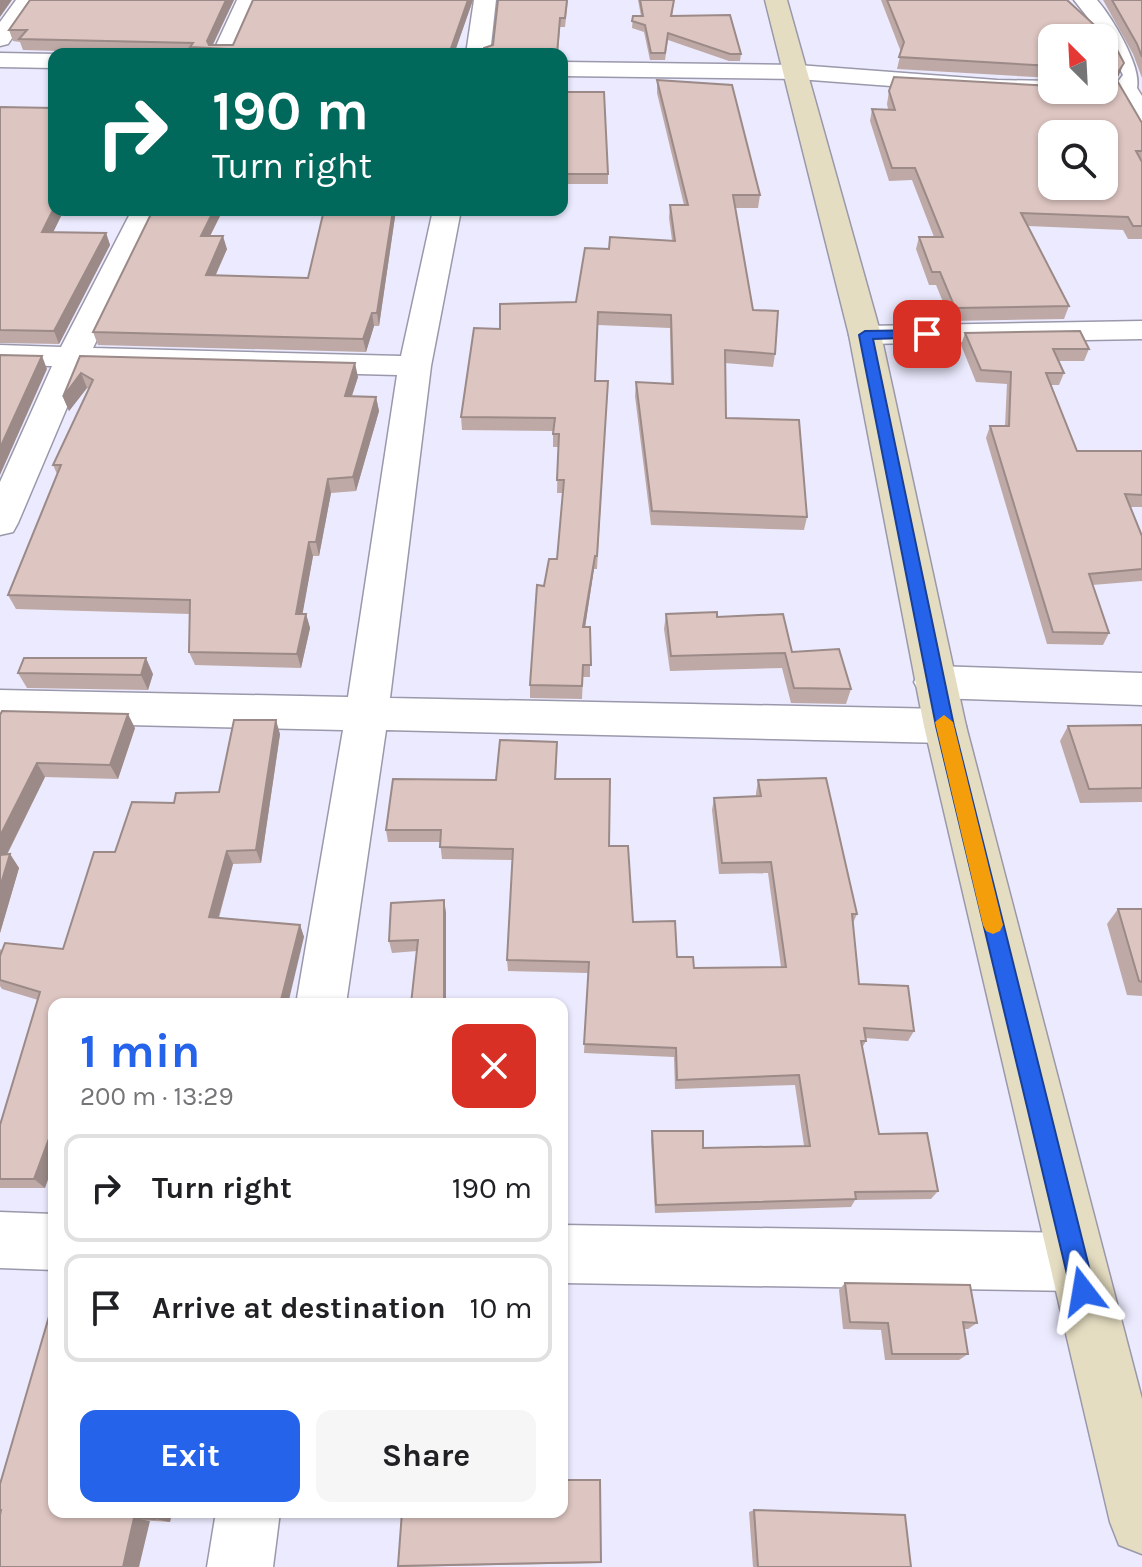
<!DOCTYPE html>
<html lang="en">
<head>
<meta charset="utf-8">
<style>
	body { margin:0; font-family:Karla,sans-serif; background:#f6f6f6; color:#202124; height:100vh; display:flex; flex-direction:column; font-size:30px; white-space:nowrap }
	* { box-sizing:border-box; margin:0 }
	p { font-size:26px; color:#757577 }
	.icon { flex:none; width:44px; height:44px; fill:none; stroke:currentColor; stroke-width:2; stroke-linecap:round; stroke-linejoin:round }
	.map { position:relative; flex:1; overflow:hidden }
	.details { position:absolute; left:48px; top:998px; width:520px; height:520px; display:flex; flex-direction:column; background:#fff; border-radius:16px; box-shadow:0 2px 6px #0004 }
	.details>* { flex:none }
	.banner { position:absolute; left:48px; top:48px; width:520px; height:168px; border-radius:16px; box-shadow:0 2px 6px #0004; background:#00695c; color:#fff; overflow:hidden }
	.needle { width:52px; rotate:336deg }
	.tools { position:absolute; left:1038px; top:24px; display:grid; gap:16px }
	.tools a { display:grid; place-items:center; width:80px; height:80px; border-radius:16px; background:#fff; box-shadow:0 2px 6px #0004; font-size:40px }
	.pin { position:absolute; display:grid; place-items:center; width:68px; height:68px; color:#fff; margin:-34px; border-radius:16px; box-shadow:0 4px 12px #0006 }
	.me { position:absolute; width:88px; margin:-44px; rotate:346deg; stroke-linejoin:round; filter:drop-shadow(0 0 6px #0008) }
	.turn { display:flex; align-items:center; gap:28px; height:168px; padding:0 32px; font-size:36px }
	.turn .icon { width:104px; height:104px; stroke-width:2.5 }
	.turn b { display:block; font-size:56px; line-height:68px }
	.round { display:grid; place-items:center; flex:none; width:84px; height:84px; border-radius:16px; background:#f6f6f6 }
	.overview { display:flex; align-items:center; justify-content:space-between; height:136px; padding:0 32px }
	h1 { font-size:48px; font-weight:700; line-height:60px; color:#2563eb }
	.cta { display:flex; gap:16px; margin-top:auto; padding:16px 32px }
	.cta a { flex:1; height:92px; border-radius:16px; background:#2563eb; color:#fff; font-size:32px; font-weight:700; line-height:92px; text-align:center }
	.cta a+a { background:#f6f6f6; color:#202124 }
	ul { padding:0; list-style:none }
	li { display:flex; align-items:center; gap:24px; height:108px; margin:0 16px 12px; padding:0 16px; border:4px solid #e0e0e0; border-radius:16px }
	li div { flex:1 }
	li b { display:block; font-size:30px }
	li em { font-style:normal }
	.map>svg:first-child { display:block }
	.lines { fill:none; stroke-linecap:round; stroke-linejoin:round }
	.street-casing { stroke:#9a98ab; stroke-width:3 }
	.secondary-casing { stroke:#9a98ab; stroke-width:3 }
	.street { fill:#fff; fill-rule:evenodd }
	.secondary { fill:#e5ddc1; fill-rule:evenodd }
	.wall { fill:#bea9a6 }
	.shaded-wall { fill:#9b8a87 }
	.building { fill:#ddc5c1; stroke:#9b8a87; stroke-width:2; fill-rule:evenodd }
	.route { fill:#2563eb; stroke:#184099; stroke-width:2 }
	.slow { fill:#f59e0b }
</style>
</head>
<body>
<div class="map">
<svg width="1142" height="1567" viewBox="0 0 1142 1567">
	<rect width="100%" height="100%" fill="#ebeafe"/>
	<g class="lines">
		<defs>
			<g id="street">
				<polygon points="16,0 38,0 8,44 0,46 0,22"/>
				<polygon points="237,0 259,0 236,54 212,54"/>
				<polygon points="474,0 496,0 490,54 466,54"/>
				<path d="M1074 0H1097C1112 17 1142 67 1137 88L1142 96V127L1133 124 1113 88 1123 75 1104 38Z"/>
				<polygon points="0,53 55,54 54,68 0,67"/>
				<polygon points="562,62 798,65 997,80 1052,81 1052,90 1063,90 1052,95 997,94 798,79 562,76"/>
				<polygon points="132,210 160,210 93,348 401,356 433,210 461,210 431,366 390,698 945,709 960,714 966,726 960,738 945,743 386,730 346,1004 296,1004 343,730 0,722 0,690 348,697 397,375 84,367 18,523 13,532 0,535 0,482 52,366 0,365 0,345 61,347"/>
				<polygon points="1142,321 1142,339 865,344 854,342 849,335 854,328 865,326"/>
				<polygon points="935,666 1142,673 1142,705 935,698 920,693 914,682 920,671"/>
				<polygon points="0,1212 54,1214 54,1270 0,1268"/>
				<polygon points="562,1225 1075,1233 1095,1242 1104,1262 1095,1282 1075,1291 562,1283"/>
				<polygon points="216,1512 280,1512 273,1567 207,1567"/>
			</g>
			<polygon id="secondary" points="765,0 787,0 881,335 966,726 1142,1399 1142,1554 1119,1545 1110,1522 924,726 849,335"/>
		</defs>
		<!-- street casing -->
		<use href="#street" class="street-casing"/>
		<!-- secondary casing -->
		<use href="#secondary" class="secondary-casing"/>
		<!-- street -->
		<use href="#street" class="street"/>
		<!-- secondary -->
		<use href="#secondary" class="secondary"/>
	</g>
	<!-- wall -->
	<g class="wall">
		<polygon points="30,0 234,0 213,45 233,45 253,0 473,0 454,54 167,54 23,50 20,42 13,41 9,30"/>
		<polygon points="498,0 568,0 565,27 560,27 558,54 484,54 493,45"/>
		<polygon points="638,0 674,0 672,16 741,54 740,61 729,61 668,40 665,60 650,60 644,32 632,28 633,16 641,16"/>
		<polygon points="881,0 1067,0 1119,75 1116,80 1142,123 1142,239 1128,239 1123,230 1028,226 1069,306 1064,319 951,321 936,285 929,285 916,249 919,237 934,237 912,180 889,181 870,121 872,109 888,109 887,104 889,91 1104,90 1052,38 1052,78 897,69 901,52"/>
		<polygon points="1103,0 1142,0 1142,78 1133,54"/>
		<polygon points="657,80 760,195 758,208 735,208 753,310 775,354 773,367 725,363 726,418 807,517 804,530 651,525 635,396 636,382 671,384 670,328 598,325 595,381 608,381 597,569 594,569 585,627 590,627 590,677 583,677 582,699 530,698 530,685 544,586 557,559 563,493 557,493 558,447 553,447 553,431 462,430 461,417 500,329 576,302 609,249 672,240 669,218 670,205 684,205 657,93"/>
		<polygon points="562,92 608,174 608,184 562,184"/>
		<polygon points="0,107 54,210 64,210 53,232 106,233 110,245 59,344 0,343"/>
		<polygon points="153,210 223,210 210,236 227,249 215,276 308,278 324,210 396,210 379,326 374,326 366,352 98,345 93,332"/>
		<polygon points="965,333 1089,349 1084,361 1059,361 1064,373 1059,385 1051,385 1077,451 1142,451 1142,507 1130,507 1142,536 1142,581 1092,585 1109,633 1103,645 1047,644 986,438 990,426 1005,426 1007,384 976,382 961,345"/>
		<polygon points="80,356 358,377 352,396 376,397 379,411 356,491 331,493 319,556 313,556 302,614 306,614 310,628 301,668 195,665 189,652 190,614 16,609 8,595 57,474 53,465 89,389 87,388 69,411 63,397"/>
		<polygon points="666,614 717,617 792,652 851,689 846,704 791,703 782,668 670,671 664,629"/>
		<polygon points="18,673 153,674 148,690 27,688"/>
		<polygon points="0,715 135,728 118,779 45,777 7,855 10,854 19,868 0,933"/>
		<polygon points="1142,725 1142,802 1080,803 1060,741 1068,726"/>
		<polygon points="280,734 261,863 233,864 219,918 300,925 304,937 54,1004 45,1188 0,1188 0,1125 38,1000 2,989 0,986 0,949 2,951 63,949 115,852 174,803 219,792"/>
		<polygon points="557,742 556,779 609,846 633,922 677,957 694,968 781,967 768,873 719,874 712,810 714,798 756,797 756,793 758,780 857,914 853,923 859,984 914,1031 908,1041 865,1038 866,1041 862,1048 879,1134 938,1191 931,1199 855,1200 851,1207 655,1213 651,1140 652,1131 703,1148 804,1146 795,1085 675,1089 674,1057 584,1053 588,973 508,971 507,960 512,860 442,859 440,842 388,842 386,830 496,780"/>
		<polygon points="1118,909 1142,909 1142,996 1127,995 1107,924"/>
		<polygon points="446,912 446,1004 411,1004 417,951 392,953 389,941"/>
		<polygon points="845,1283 977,1323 968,1329 964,1329 968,1354 959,1360 885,1360 881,1330 843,1329 839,1290"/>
		<polygon points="0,1484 172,1512 170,1522 1,1511 0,1511"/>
		<polygon points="754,1510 911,1567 753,1567 749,1512"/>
		<polygon points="601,1562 601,1563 402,1567 398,1566"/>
	</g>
	<!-- shaded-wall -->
	<g class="shaded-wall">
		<polygon points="0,0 12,0 0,17"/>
		<polygon points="226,0 234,0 211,48 207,41"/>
		<polygon points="468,0 473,0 454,54 449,54"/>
		<polygon points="1124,63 1119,75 1110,89 1115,77"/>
		<polygon points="54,208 54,210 64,210 47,245 42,232"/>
		<polygon points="214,210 223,210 204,248 201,236"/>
		<polygon points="393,210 396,210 379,326 377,313"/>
		<polygon points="106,233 110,245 59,344 54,331"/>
		<polygon points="223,236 227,249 210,288 206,275"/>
		<polygon points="372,313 374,326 366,352 363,339"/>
		<polygon points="42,356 47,369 0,475 0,448"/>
		<polygon points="355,363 358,377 347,410 345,396"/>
		<polygon points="81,373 87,388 69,411 63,397"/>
		<polygon points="376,397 379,411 356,491 353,477"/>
		<polygon points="328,479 331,493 319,556 316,542"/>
		<polygon points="309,542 313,556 300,628 296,614"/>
		<polygon points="595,556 594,569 583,640 583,627"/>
		<polygon points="306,614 310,628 301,668 297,654"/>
		<polygon points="146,658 153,674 148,690 141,675"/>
		<polygon points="128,714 135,728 118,779 110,765"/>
		<polygon points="276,720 280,734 261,863 256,850"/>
		<polygon points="37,763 45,777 0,868 0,836"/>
		<polygon points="227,851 233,864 215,930 209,917"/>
		<polygon points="10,854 19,868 0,933 0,887"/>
		<polygon points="444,900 446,912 446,1004 444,1004"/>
		<polygon points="300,925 304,937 288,1004 280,1004"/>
		<polygon points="54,1125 54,1163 45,1188 34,1179"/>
		<polygon points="157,1512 172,1512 170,1522 155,1519"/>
		<polygon points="134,1518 150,1521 139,1567 123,1567"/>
	</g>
	<!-- building -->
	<g class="building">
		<polygon points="30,0 226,0 207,41 209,45 233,45 253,0 468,0 449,54 263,54 263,51 190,47 193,43 19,39 27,30 9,30"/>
		<polygon points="498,0 567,0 565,18 560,18 557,54 484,54 484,48 493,45"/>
		<polygon points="640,0 674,0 671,16 730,15 741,54 730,54 668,33 665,53 651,53 645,25 632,21 633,16 643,16"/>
		<path d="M887 0H1067L1113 42 1124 63 1115 77 1142 123V151H1136L1142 162V226H1133L1128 217 1021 213 1069 306 955 308 940 272H932L919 237H943L915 168H892L872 109 895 110 889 91 894 77 1052 86V90H1104V38H1052V66L899 57 904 42ZM1052 134H1104V186H1052Z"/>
		<polygon points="1112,0 1142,0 1142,57 1137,44"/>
		<polygon points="657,80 732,85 760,195 733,195 753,310 778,311 775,354 725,350 726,418 799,420 807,517 652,511 636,382 673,384 671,315 598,312 595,381 608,381 597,556 595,556 583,627 590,627 591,665 583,665 582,686 530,685 537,585 544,586 549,559 557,559 564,480 557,480 559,434 553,434 555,418 461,417 474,328 500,329 500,304 576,302 585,248 609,249 610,237 675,241 670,205 688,205"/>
		<polygon points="562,92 604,92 608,174 562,174"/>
		<polygon points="0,107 54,108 54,184 51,188 54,188 54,208 42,232 106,233 54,331 0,330"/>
		<polygon points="153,210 214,210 201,236 223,236 206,275 308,278 324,210 393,210 377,313 372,313 363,339 93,332"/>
		<polygon points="1080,331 1089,349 1053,349 1064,373 1046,373 1077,451 1142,451 1142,495 1125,494 1142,536 1142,569 1089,574 1109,633 1053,632 990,426 1009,426 1011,372 981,370 965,333"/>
		<polygon points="0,355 42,356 0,448"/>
		<polygon points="80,356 355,363 345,396 376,397 353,477 328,479 316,542 309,542 296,614 306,614 297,654 189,652 190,600 8,595 61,465 53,465 93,380 81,373 63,397"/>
		<polygon points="717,612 717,617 783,614 792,652 839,649 851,689 794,688 785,653 671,656 666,614"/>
		<polygon points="24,658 146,658 141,675 18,673"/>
		<polygon points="2,711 128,714 110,765 37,763 0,836 0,715"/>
		<polygon points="234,720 276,720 256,850 227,851 209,917 300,925 280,1004 54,1004 54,1125 34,1179 0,1179 0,1125 40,992 0,980 0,956 5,943 63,949 94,852 115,852 132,802 174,803 176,793 219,792"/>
		<polygon points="1142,725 1142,788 1089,789 1068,726"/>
		<polygon points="500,740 557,742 555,779 610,779 609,846 628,846 633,922 675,921 677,957 693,957 694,968 786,967 771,862 722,863 714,798 761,796 758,780 826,778 857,914 852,914 859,984 908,986 914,1031 864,1028 866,1041 861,1041 879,1134 927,1133 938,1191 855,1192 856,1199 656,1205 652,1131 703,1131 703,1148 810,1146 799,1075 677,1080 676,1048 584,1044 589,962 507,960 513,849 440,847 441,830 386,830 393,779 496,780"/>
		<polygon points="10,854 0,887 0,855"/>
		<polygon points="444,900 444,1004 411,1004 418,940 389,941 391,903"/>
		<polygon points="1118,909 1142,909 1142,982 1139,981"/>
		<polygon points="845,1283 970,1285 977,1323 963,1322 968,1354 892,1354 888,1323 850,1322"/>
		<polygon points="50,1313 54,1313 54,1512 157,1512 155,1519 134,1518 123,1567 0,1567 0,1515 1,1510 0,1510 0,1484"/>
		<polygon points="562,1480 600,1480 601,1562 398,1566 402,1512 562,1512"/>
		<polygon points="754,1510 905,1515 911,1567 758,1567"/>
	</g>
	<!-- route -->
	<polygon class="route" points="927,330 931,331 931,337 873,339 954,726 1095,1291 1091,1299 1083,1303 1074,1299 1071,1291 936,726 859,335 865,331"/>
	<!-- slow -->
	<polygon class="slow" points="944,715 953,722 1003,925 1000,931 993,934 986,931 983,925 935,722"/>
</svg>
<div class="tools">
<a><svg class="needle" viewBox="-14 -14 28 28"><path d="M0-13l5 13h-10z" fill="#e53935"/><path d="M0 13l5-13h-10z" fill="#757577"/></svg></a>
<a><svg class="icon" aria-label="search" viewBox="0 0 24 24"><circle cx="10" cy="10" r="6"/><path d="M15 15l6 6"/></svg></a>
</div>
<div class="pin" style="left:927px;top:334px;background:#d93025"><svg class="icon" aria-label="arrive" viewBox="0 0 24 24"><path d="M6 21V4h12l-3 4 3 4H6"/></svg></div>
<svg class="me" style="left:1083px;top:1291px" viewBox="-20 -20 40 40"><path d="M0-17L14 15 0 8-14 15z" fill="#2563eb" stroke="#fff" stroke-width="4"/></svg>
<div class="banner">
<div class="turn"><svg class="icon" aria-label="right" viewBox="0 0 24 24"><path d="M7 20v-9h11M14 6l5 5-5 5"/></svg><div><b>190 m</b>Turn right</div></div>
</div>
<section class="details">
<div class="overview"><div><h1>1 min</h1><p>200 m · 13:29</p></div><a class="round" style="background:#d93025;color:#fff"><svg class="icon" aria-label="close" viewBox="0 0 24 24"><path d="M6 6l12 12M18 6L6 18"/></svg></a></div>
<ul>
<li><svg class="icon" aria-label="right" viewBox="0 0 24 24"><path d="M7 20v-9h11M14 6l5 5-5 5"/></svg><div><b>Turn right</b></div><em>190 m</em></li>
<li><svg class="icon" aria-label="arrive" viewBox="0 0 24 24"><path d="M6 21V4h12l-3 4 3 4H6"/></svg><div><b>Arrive at destination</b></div><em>10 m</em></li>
</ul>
<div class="cta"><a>Exit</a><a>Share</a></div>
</section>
</div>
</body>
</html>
